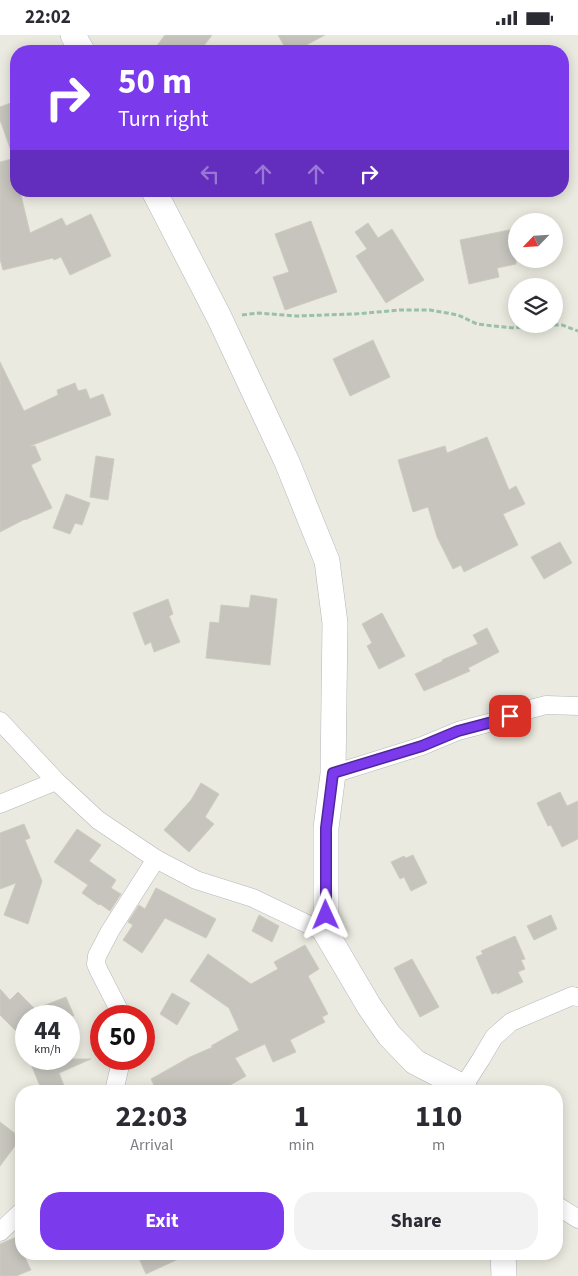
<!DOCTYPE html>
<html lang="en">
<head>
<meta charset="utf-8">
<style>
	body { margin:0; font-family:"Source Sans 3",sans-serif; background:#f2f2f3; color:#2b2b33; height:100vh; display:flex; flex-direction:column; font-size:19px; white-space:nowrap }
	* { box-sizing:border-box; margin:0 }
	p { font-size:16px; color:#7c7c81 }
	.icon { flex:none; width:28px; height:28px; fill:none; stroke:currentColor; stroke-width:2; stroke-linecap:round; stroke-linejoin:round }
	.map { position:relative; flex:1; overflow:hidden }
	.side { position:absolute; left:15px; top:1050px; width:548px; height:175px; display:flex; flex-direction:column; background:#fff; border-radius:20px; box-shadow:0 2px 12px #0003 }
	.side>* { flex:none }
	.hud { position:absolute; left:10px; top:10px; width:559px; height:152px; border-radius:20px; box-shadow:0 2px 12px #0003; background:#7c3aed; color:#fff; overflow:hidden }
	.needle { width:32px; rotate:245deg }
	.controls { position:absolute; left:508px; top:178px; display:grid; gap:10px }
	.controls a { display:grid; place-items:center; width:55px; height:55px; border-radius:50%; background:#fff; box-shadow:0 2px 12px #0003; font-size:25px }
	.speed { position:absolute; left:15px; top:970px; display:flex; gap:10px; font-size:25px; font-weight:700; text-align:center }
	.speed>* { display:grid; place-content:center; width:65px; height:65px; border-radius:50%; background:#fff; box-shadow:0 2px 12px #0003; line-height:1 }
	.speed small { font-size:12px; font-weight:400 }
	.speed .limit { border:8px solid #d22; background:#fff; color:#111 }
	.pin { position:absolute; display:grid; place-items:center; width:42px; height:42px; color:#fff; margin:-21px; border-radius:10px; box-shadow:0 2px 8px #0006 }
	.me { position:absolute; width:55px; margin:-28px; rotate:359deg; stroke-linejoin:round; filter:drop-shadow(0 0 4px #0008) }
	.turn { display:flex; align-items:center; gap:18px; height:105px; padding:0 25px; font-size:22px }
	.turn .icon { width:65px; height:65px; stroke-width:2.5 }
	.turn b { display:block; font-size:35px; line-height:42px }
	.lanes { display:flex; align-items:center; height:48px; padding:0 25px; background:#0003; justify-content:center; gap:25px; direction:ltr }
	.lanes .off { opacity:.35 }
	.eta { display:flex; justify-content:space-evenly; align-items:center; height:85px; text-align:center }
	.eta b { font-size:30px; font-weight:700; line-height:35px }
	.primary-button { display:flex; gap:10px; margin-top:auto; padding:10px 25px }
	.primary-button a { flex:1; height:58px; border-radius:20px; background:#7c3aed; color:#fff; font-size:20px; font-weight:700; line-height:58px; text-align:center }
	.primary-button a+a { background:#f2f2f3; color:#2b2b33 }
	.status { display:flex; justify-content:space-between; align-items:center; height:35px; padding:0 25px; background:#fff; direction:ltr }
	.status svg { height:14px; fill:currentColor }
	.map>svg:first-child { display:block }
	.building { fill:#c6c4bd; stroke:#ceccbf }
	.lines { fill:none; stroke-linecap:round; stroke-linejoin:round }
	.street-casing { stroke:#b6b7bc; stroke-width:19 }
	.secondary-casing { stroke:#b6b7bd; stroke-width:26 }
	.path { stroke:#98c0ab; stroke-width:3; stroke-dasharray:5 2.5; stroke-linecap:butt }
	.street { stroke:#fff; stroke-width:18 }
	.secondary { stroke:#fff; stroke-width:25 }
	.route-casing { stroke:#51269a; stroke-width:12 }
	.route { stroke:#7c3aed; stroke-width:9 }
</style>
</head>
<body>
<div class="status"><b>22:02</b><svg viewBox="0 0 49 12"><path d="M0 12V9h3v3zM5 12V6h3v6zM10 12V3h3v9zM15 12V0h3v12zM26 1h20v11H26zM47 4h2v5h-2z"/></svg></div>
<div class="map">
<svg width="578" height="1241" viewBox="0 0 578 1241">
	<rect width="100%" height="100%" fill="#eaeae0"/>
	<!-- building -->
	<g class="building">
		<polygon points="165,0 212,0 200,16 153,16"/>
		<polygon points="278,0 325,0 295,16 287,16"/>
		<polygon points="16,66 16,123 14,124 0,85 0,72"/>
		<polygon points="16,123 16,156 20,156 30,198 62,183 66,191 91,179 111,221 70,240 61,222 54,225 53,223 3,235 0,224 0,127"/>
		<polygon points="311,186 337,257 285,275 273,242 289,237 275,199"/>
		<polygon points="368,188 378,203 392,194 424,245 386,268 356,221 367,214 355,197"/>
		<polygon points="514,194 516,207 516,229 497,233 499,242 469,249 460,205"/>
		<polygon points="373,305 390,342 350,361 333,324"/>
		<polygon points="0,327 24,376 58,360 57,355 75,348 78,356 86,354 90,364 103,359 111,380 30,411 35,411 41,425 31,430 52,473 25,485 25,484 0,497"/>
		<polygon points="487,402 509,455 516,451 525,469 503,479 518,510 464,537 461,530 453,534 437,502 428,472 413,477 398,425 445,411 447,418"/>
		<polygon points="96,421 114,424 108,465 90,462"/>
		<polygon points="66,459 90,468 82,490 75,488 70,499 53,493"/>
		<polygon points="560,507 572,528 544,544 531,522"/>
		<polygon points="251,560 277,564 270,630 206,623 210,587 219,588 221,570 249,573"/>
		<polygon points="168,564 173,579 169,581 180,607 154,617 151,607 145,610 133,578"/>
		<polygon points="382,578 405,621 379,634 367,611 372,608 362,589"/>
		<polygon points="487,593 499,617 468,633 470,636 424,656 415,639 443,626 442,625 478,609 473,600"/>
		<polygon points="201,748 219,759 205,782 214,789 189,817 164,795 191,765"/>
		<polygon points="560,757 567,771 578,766 578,804 562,812 551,790 548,791 537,768"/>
		<polygon points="24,789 30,803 25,805 42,846 28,889 4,880 16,848 0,854 0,798"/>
		<polygon points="77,794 101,810 89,826 116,845 111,853 121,859 110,876 100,869 99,870 82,858 88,850 54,827"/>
		<polygon points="413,820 427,848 411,856 404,842 400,844 391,827 404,821 406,823"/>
		<polygon points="156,853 216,884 206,903 165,883 142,918 123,905 133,890 128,887 139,870 145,874"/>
		<polygon points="259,880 279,891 272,907 252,896"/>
		<polygon points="551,880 557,894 534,905 527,891"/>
		<polygon points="515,901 525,924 521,925 525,934 518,937 523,947 497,959 497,957 492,959 476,922 483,919 481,916"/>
		<polygon points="305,910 319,934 308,941 328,979 322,982 325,987 290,1005 296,1017 273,1027 265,1009 235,1023 246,1041 220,1056 157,1056 151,1044 190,1022 213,1012 211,1011 239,995 229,973 190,946 208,919 251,949 278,934 274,927"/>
		<polygon points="412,924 439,972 420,982 394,933"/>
		<polygon points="0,954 10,965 18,957 35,974 66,962 74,981 26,981 26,1006 0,980"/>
		<polygon points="172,958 190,968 177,990 160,979"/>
		<polygon points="29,1024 91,1024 59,1038 66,1056 42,1056"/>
		<polygon points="0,1087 21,1103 0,1131"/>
		<polygon points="21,1200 21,1219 23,1219 31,1235 16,1241 0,1241 0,1209"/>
		<polygon points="137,1219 189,1219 146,1239"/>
	</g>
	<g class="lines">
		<defs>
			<g id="street">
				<polyline points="0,686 56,746 98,785 156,824 196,845 253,863 326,898"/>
				<polyline points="333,739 422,711 458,696 496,686 523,676 546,670 578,671"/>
				<polyline points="0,769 56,746"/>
				<polyline points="119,981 118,973 99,936 96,929 97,921 110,896 156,824"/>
				<polyline points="463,1052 481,1024 494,1002 511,987 572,961 578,962"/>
				<polyline points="114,1056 119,1035 120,1024"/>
				<polyline points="556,1170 578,1184"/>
				<polyline points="0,1197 21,1177"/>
			</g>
			<g id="secondary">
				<polyline points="73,0 82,16"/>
				<polyline points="154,156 219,282 287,427 327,526 335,588 333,739 326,793 326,898 369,971 389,1000 415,1027 463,1052 466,1056"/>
				<polyline points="503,1219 504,1241"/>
			</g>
		</defs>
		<!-- street casing -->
		<use href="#street" class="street-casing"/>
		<!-- secondary casing -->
		<use href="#secondary" class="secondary-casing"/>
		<!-- path -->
		<polyline class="path" points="242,280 258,278 296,281 355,279 400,275 430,275 458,280 477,289 494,291 514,293 534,290 562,290 578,296"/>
		<!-- street -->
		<use href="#street" class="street"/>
		<!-- secondary -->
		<use href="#secondary" class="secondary"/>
	</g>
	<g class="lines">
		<defs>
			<polyline id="route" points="326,880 326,793 333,738 422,711 458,696 496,686 510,681"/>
		</defs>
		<!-- route casing -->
		<use href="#route" class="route-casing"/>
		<!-- route -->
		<use href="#route" class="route"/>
	</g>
</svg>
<div class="controls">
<a><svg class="needle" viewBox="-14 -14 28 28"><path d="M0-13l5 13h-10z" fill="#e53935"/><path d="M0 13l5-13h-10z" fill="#7c7c81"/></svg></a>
<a><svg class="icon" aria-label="layers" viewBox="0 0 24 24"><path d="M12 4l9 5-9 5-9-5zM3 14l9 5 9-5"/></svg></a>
</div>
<div class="speed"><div>44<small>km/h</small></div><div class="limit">50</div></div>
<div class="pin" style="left:510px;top:681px;background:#d93025"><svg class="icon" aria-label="arrive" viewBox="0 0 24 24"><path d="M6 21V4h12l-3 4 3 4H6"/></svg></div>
<svg class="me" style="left:326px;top:880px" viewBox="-20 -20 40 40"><path d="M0-17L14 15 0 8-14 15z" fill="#7c3aed" stroke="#fff" stroke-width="4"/></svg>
<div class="hud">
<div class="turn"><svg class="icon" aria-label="right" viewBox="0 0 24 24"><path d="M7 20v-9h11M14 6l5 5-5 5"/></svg><div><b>50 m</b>Turn right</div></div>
<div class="lanes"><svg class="icon off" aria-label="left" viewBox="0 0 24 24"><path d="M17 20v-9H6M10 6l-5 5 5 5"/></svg><svg class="icon off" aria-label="ahead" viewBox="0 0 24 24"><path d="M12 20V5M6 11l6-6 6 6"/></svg><svg class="icon off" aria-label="ahead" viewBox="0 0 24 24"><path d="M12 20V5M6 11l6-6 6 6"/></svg><svg class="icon" aria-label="right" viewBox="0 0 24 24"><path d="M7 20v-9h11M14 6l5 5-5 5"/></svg></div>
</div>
<section class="side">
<div class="eta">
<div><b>22:03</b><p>Arrival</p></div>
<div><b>1</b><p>min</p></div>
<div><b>110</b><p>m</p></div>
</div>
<div class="primary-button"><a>Exit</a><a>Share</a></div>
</section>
</div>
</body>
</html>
